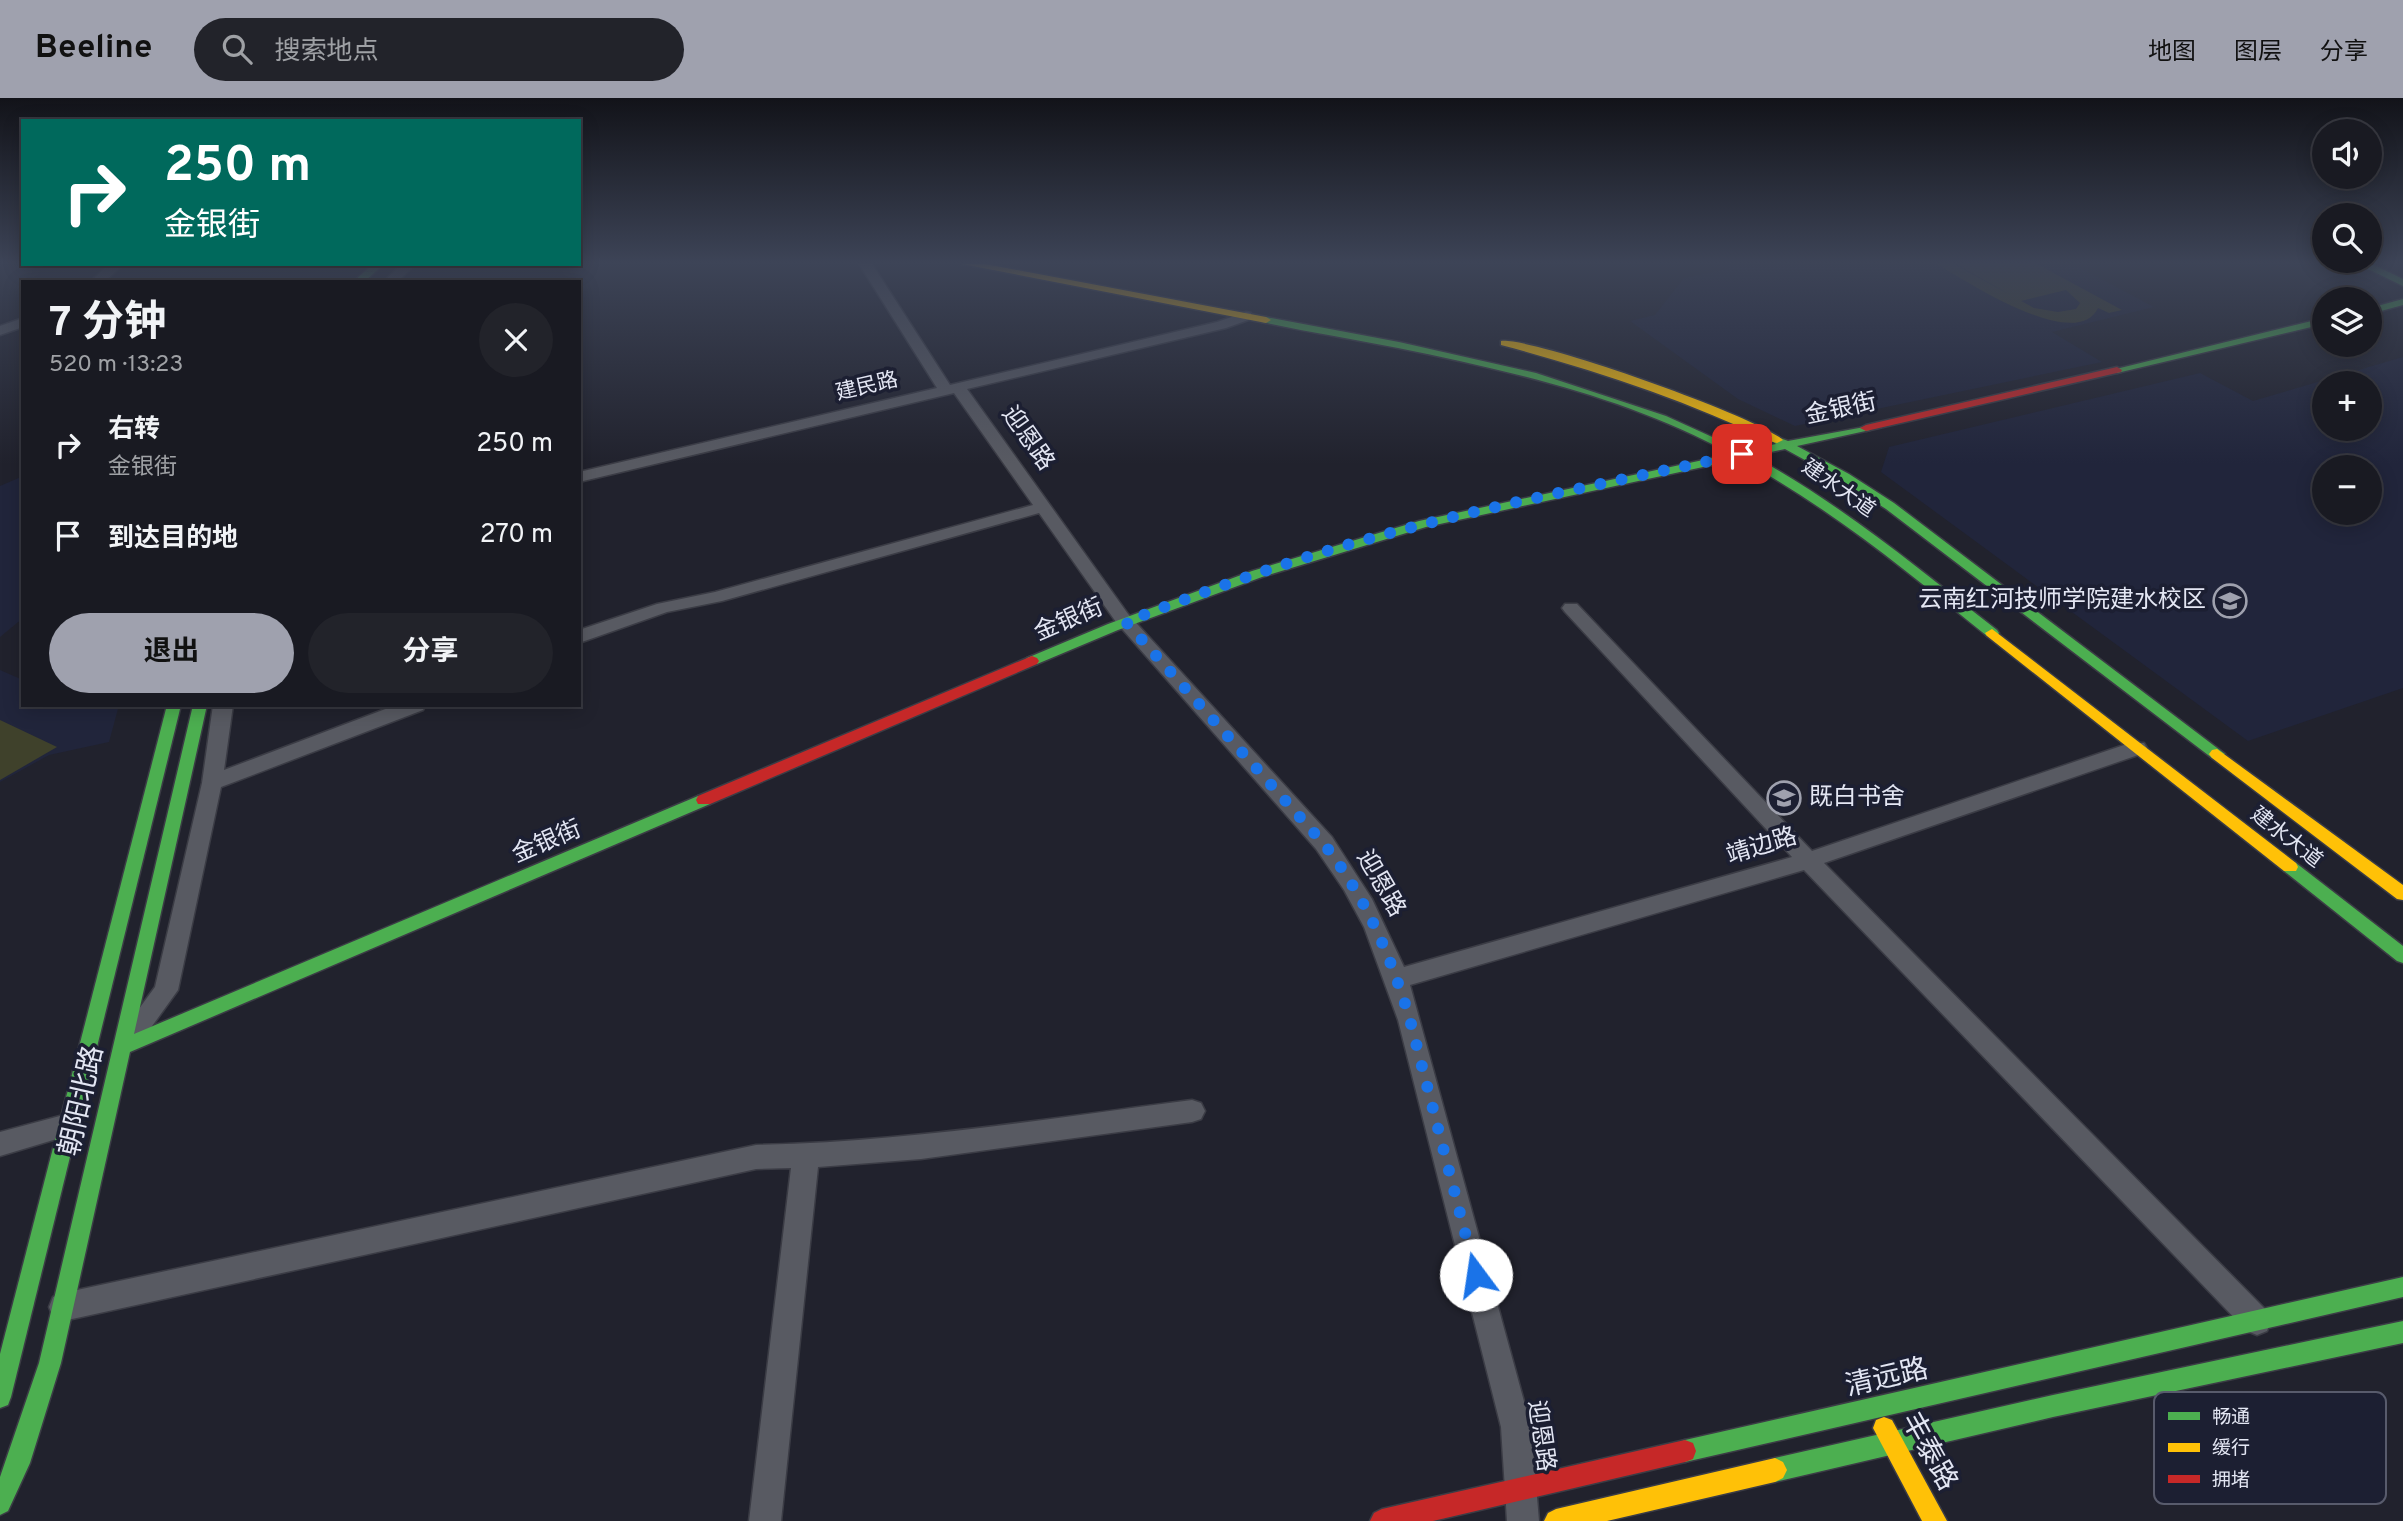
<!DOCTYPE html>
<html lang="zh">
<head>
<meta charset="utf-8">
<style>
	body { margin:0; font-family:Overpass,"Noto Sans SC",sans-serif; background:#22232a; color:#f1f3f6; height:100vh; display:flex; flex-direction:column; font-size:26px; white-space:nowrap }
	* { box-sizing:border-box; margin:0 }
	p { font-size:23px; color:#9fa1a5 }
	.icon { flex:none; width:38px; height:38px; fill:none; stroke:currentColor; stroke-width:2; stroke-linecap:round; stroke-linejoin:round }
	.map { position:relative; flex:1; overflow:hidden }
	.drawer { position:absolute; left:21px; top:182px; width:560px; height:427px; display:flex; flex-direction:column; background:#191a22; border-radius:0px; box-shadow:0 4px 18px #0003,0 0 0 2px #373840 }
	.drawer>* { flex:none }
	.banner { position:absolute; left:21px; top:21px; width:560px; height:147px; border-radius:0px; box-shadow:0 4px 18px #0003,0 0 0 2px #373840; background:#00695c; color:#fff; overflow:hidden }
	.controls { position:absolute; left:2312px; top:21px; display:grid; gap:14px }
	.controls a { display:grid; place-items:center; width:70px; height:70px; border-radius:50%; background:#191a22; box-shadow:0 4px 18px #0003,0 0 0 2px #373840; font-size:35px }
	.pin { position:absolute; display:grid; place-items:center; width:60px; height:60px; color:#fff; margin:-30px; border-radius:14px; box-shadow:0 4px 10px #0006 }
	.me { position:absolute; width:77px; margin:-38px; rotate:346deg; stroke-linejoin:round; filter:drop-shadow(0 0 5px #0008) }
	.turn { display:flex; align-items:center; gap:24px; height:147px; padding:0 28px; font-size:32px }
	.turn .icon { width:91px; height:91px; stroke-width:2.5 }
	.turn b { display:block; font-size:49px; line-height:60px }
	.round { display:grid; place-items:center; flex:none; width:74px; height:74px; border-radius:37px; background:#22232a }
	.overview { display:flex; align-items:center; justify-content:space-between; height:119px; padding:0 28px }
	h1 { font-size:42px; font-weight:700; line-height:52px }
	.button { display:flex; gap:14px; margin-top:auto; padding:14px 28px }
	.button a { flex:1; height:80px; border-radius:42px; background:#9fa1ae; color:#111; font-size:28px; font-weight:700; line-height:80px; text-align:center }
	.button a+a { background:#22232a; color:#f1f3f6 }
	ul { padding:0; list-style:none }
	li { display:flex; align-items:center; gap:21px; height:91px; padding:0 28px }
	li div { flex:1 }
	li b { display:block; font-size:26px }
	li em { font-style:normal }
	header { display:flex; align-items:center; gap:42px; box-sizing:border-box; height:98px; padding:0 35px; background:#9fa1ae; color:#111 }
	header strong { font-size:33px }
	nav { display:flex; gap:38px; margin-inline-start:auto; font-size:24px }
	.search { width:490px; height:63px; background:#22232a; display:flex; align-items:center; gap:18px; box-sizing:border-box; padding:0 24px; border-radius:38px; color:#9fa1a5; font-size:26px }
	.map>svg:first-child { display:block }
	.built { fill:#21253b; fill-rule:evenodd }
	.green { fill:#3f412b }
	.lines { fill:none; stroke-linecap:round; stroke-linejoin:round }
	.street-casing { stroke:#3b3c45; stroke-width:3 }
	.fast-casing { stroke:#3b3c45; stroke-width:3 }
	.slow-casing { stroke:#3b3c45; stroke-width:3 }
	.jam-casing { stroke:#3b3c45; stroke-width:3 }
	.street { fill:#585a62; fill-rule:evenodd }
	.fast { fill:#4caf50; fill-rule:evenodd }
	.slow { fill:#ffc107; fill-rule:evenodd }
	.jam { fill:#c62828; fill-rule:evenodd }
	.route { stroke:#1a73e8; stroke-width:12; stroke-dasharray:0 21.6 }
	.labels { text-anchor:middle; dominant-baseline:central; stroke-width:7; stroke-linejoin:round; paint-order:stroke }
	.far-street-label { font-size:21px; fill:#e3e6f3; stroke:#1c1f32 }
	.street-label { font-size:24px; fill:#e3e6f3; stroke:#1c1f32 }
	.poi-label { font-size:24px; fill:#e3e6f3; stroke:#1c1f32; text-anchor:end }
	.near-street-label { font-size:28px; fill:#e3e6f3; stroke:#1c1f32 }
	.key { fill:#1c1f32; stroke:#585b6c; stroke-width:2 }
	.key-label { font-size:19px; fill:#e3e6f3 }
</style>
</head>
<body>
<header>
<strong>Beeline</strong>
<div class="search"><svg class="icon" aria-label="search" viewBox="0 0 24 24"><circle cx="10" cy="10" r="6"/><path d="M15 15l6 6"/></svg>搜索地点</div>
<nav><a>地图</a><a>图层</a><a>分享</a></nav>
</header>
<div class="map">
<svg width="2403" height="1423" viewBox="0 0 2403 1423">
	<rect width="100%" height="100%" fill="#21222d"/>
	<!-- built -->
	<g class="built">
		<polygon points="1722,166 2073,166 2154,209 2052,234 2102,264 1795,328 1738,301 1630,223 1655,217 1684,180 1728,171"/>
		<path d="M2403 259V590L2248 643 1881 374 1889 349 2200 275 2253 303ZM2324 285H2370V331H2324ZM2324 369H2370V415H2324Z"/>
		<polygon points="21,379 23,520 0,539 0,388"/>
		<polygon points="0,572 23,582 23,607 119,607 109,644 49,657 0,684"/>
	</g>
	<!-- green -->
	<g class="green">
		<path d="M1937 166H1954L2034 210 2058 214 2076 211 2080 205 2066 192 2021 203 1956 166H2037L2122 212 2109 215 2098 210C2076 256 1964 182 1937 166Z"/>
		<polygon points="0,622 57,649 0,682"/>
	</g>
	<g class="lines">
		<defs>
			<g id="street">
				<polygon points="109,166 124,166 104,184 90,184"/>
				<polygon points="402,166 416,166 397,184 383,184"/>
				<polygon points="859,166 872,166 950,287 1217,224 1246,214 1251,215 1251,221 1226,230 967,291 1128,516 1332,739 1372,801 1404,869 1792,759 1565,514 1562,510 1565,506 1577,506 1812,753 2130,645 2144,645 2147,650 2144,655 1824,765 2267,1213 2271,1223 2267,1233 2257,1237 2247,1233 1804,772 1410,887 1531,1329 1539,1423 1507,1423 1501,1329 1398,922 1364,829 1344,792 1316,751 1116,524 1039,415 722,503 667,514 579,545 579,532 657,506 715,494 1033,407 954,295 579,384 579,374 937,290"/>
				<polygon points="23,220 23,229 0,237 0,228"/>
				<polygon points="213,607 233,607 224,672 396,607 426,607 423,612 221,689 178,892 137,949 128,952 119,949 116,942 155,889 202,685"/>
				<path d="M1192 1002 1201 1005 1205 1013 1201 1021 1192 1024 921 1061 818 1069 781 1423H749L791 1070 756 1071 63 1223 53 1219 49 1209 53 1199 63 1195 756 1047C902 1044 1047 1021 1192 1002Z"/>
				<polygon points="71,1015 80,1018 84,1026 80,1034 0,1058 0,1034"/>
			</g>
			<g id="fast">
				<polygon points="373,166 384,166 364,184 353,184"/>
				<polygon points="2358,166 2372,166 2403,181 2403,188"/>
				<polygon points="2403,201 2403,207 2370,216 2370,210"/>
				<path d="M1266 219 1399 244 1536 275 1666 318 1743 353 1776 346 1771 342 1777 339 1788 343 1870 328V332L1797 348 1849 376 1894 405 2225 656 2217 661 2212 660 1886 411 1841 382 1785 351 1753 358C1841 406 1918 470 1997 532L1999 535 1997 538H1987C1908 474 1830 410 1740 361L1426 429 1262 479 1118 532 1037 566H1027L1025 563 1027 560 1108 526 1252 473 1419 423 1731 356C1629 300 1511 273 1398 250 1353 241 1307 234 1262 224L1261 222Z"/>
				<polygon points="2324,220 2324,226 2117,275 2112,272"/>
				<polygon points="167,607 181,607 11,1299 8,1307 0,1310 0,1256"/>
				<polygon points="193,607 207,607 134,936 698,698 710,698 712,702 710,706 130,954 61,1265 30,1365 8,1413 0,1417 0,1379 39,1265"/>
				<polygon points="2290,763 2296,765 2403,848 2403,865 2397,863 2284,773 2282,769 2284,765"/>
				<polygon points="2403,1179 2403,1199 1685,1364 1677,1361 1674,1353 1677,1345 1685,1342"/>
				<polygon points="2403,1223 2403,1245 2053,1319 1775,1384 1767,1380 1763,1372 1767,1364 1775,1360 2053,1297"/>
			</g>
			<g id="slow">
				<polygon points="962,166 985,166 1266,219 1271,222 1266,225"/>
				<path d="M1501 243C1534 239 1758 319 1783 342L1777 345 1773 344C1685 302 1595 272 1501 247Z"/>
				<polygon points="1992,531 2296,765 2298,769 2296,773 2284,773 1987,538 1985,535"/>
				<polygon points="2217,651 2403,787 2403,802 2397,801 2212,660 2209,656 2212,652"/>
				<polygon points="1884,1319 1892,1322 1947,1423 1922,1423 1873,1330 1876,1322"/>
				<polygon points="1775,1360 1783,1364 1787,1372 1783,1380 1775,1384 1607,1423 1544,1423 1548,1415 1556,1411"/>
			</g>
			<g id="jam">
				<polygon points="2117,269 2122,272 2121,274 1866,333 1860,330 1866,327"/>
				<polygon points="1032,558 1037,560 1039,563 1037,566 710,706 698,706 696,702 698,698"/>
				<polygon points="1685,1342 1693,1345 1696,1353 1693,1361 1685,1364 1433,1423 1370,1423 1374,1415 1382,1411"/>
			</g>
		</defs>
		<!-- street casing -->
		<use href="#street" class="street-casing"/>
		<!-- fast casing -->
		<use href="#fast" class="fast-casing"/>
		<!-- slow casing -->
		<use href="#slow" class="slow-casing"/>
		<!-- jam casing -->
		<use href="#jam" class="jam-casing"/>
		<!-- street -->
		<use href="#street" class="street"/>
		<!-- fast -->
		<use href="#fast" class="fast"/>
		<!-- slow -->
		<use href="#slow" class="slow"/>
		<!-- jam -->
		<use href="#jam" class="jam"/>
	</g>
	<!-- sky -->
	<linearGradient id="sky" x2="0" y2="1"><stop stop-color="#121319"/><stop offset="0.45" stop-color="#3d4457"/><stop offset="1" stop-color="#3d4457" stop-opacity="0"/></linearGradient>
	<rect width="2403" height="366" fill="url(#sky)"/>
	<g class="lines">
		<!-- route -->
		<path class="route" d="M1476 1177 1410 922C1391 858 1365 798 1324 746L1126 524C1205 493 1285 464 1368 441 1491 407 1617 383 1742 356"/>
	</g>
	<!-- icons -->
	<defs>
		<symbol id="school-ring" viewBox="-11 -11 22 22"><circle r="9.5" fill="#1c1f32" stroke="#9fa1ae" stroke-width="1.5"/><path d="M0-5L7-2L0 1L-7-2ZM-4 1L0 2.5L4 1V4Q0 6-4 4Z" fill="#9fa1ae"/></symbol>
	</defs>
	<g fill-rule="evenodd">
		<use href="#school-ring" x="2211" y="484" width="38" height="38"/>
		<use href="#school-ring" x="1765" y="681" width="38" height="38"/>
	</g>
	<g class="labels">
		<!-- far-street labels -->
		<g class="far-street-label">
			<text transform="translate(867 289) rotate(-13)">建民路</text>
			<text transform="translate(1838 391) rotate(35)">建水大道</text>
			<text transform="translate(2286 740) rotate(38)">建水大道</text>
		</g>
		<!-- street labels -->
		<g class="street-label">
			<text transform="translate(1841 312) rotate(-12)">金银街</text>
			<text transform="translate(1027 341) rotate(55)">迎恩路</text>
			<text transform="translate(1069 523) rotate(-23)">金银街</text>
			<text transform="translate(547 745) rotate(-23)">金银街</text>
			<text transform="translate(1762 749) rotate(-17)">靖边路</text>
			<text transform="translate(1380 786) rotate(60)">迎恩路</text>
			<text transform="translate(1540 1338) rotate(82)">迎恩路</text>
		</g>
		<!-- poi labels -->
		<g class="poi-label">
			<text x="2206" y="503">云南红河技师学院建水校区</text>
			<text x="1809" y="700" text-anchor="start">既白书舍</text>
		</g>
		<!-- near-street labels -->
		<g class="near-street-label">
			<text transform="translate(83 1003) rotate(-77)">朝阳北路</text>
			<text transform="translate(1887 1281) rotate(-13)">清远路</text>
			<text transform="translate(1928 1354) rotate(61)">丰泰路</text>
		</g>
	</g>
	<!-- legend -->
	<rect x="2154" y="1294" width="232" height="112" rx="10" class="key"/>
	<rect x="2168" y="1314" width="32" height="8" fill="#4caf50"/>
	<rect x="2168" y="1345" width="32" height="9" fill="#ffc107"/>
	<rect x="2168" y="1377" width="32" height="8" fill="#c62828"/>
	<g class="key-label">
		<text x="2212" y="1325">畅通</text>
		<text x="2212" y="1356">缓行</text>
		<text x="2212" y="1388">拥堵</text>
	</g>
</svg>
<div class="controls">
<a><svg class="icon" aria-label="sound" viewBox="0 0 24 24"><path d="M4 9h4l5-4v14l-5-4H4zM17 9q2 3 0 6"/></svg></a>
<a><svg class="icon" aria-label="search" viewBox="0 0 24 24"><circle cx="10" cy="10" r="6"/><path d="M15 15l6 6"/></svg></a>
<a><svg class="icon" aria-label="layers" viewBox="0 0 24 24"><path d="M12 4l9 5-9 5-9-5zM3 14l9 5 9-5"/></svg></a>
<a>+</a>
<a>−</a>
</div>
<div class="pin" style="left:1742px;top:356px;background:#d93025"><svg class="icon" aria-label="arrive" viewBox="0 0 24 24"><path d="M6 21V4h12l-3 4 3 4H6"/></svg></div>
<svg class="me" style="left:1476px;top:1177px" viewBox="-20 -20 40 40"><circle r="19" fill="#fff"/><path d="M0-13L10 11 0 6-10 11z" fill="#1a73e8"/></svg>
<div class="banner">
<div class="turn"><svg class="icon" aria-label="right" viewBox="0 0 24 24"><path d="M7 20v-9h11M14 6l5 5-5 5"/></svg><div><b>250 m</b>金银街</div></div>
</div>
<section class="drawer">
<div class="overview"><div><h1>7 分钟</h1><p>520 m · 13:23</p></div><a class="round"><svg class="icon" aria-label="close" viewBox="0 0 24 24"><path d="M6 6l12 12M18 6L6 18"/></svg></a></div>
<ul>
<li><svg class="icon" aria-label="right" viewBox="0 0 24 24"><path d="M7 20v-9h11M14 6l5 5-5 5"/></svg><div><b>右转</b><p>金银街</p></div><em>250 m</em></li>
<li><svg class="icon" aria-label="arrive" viewBox="0 0 24 24"><path d="M6 21V4h12l-3 4 3 4H6"/></svg><div><b>到达目的地</b></div><em>270 m</em></li>
</ul>
<div class="button"><a>退出</a><a>分享</a></div>
</section>
</div>
</body>
</html>
